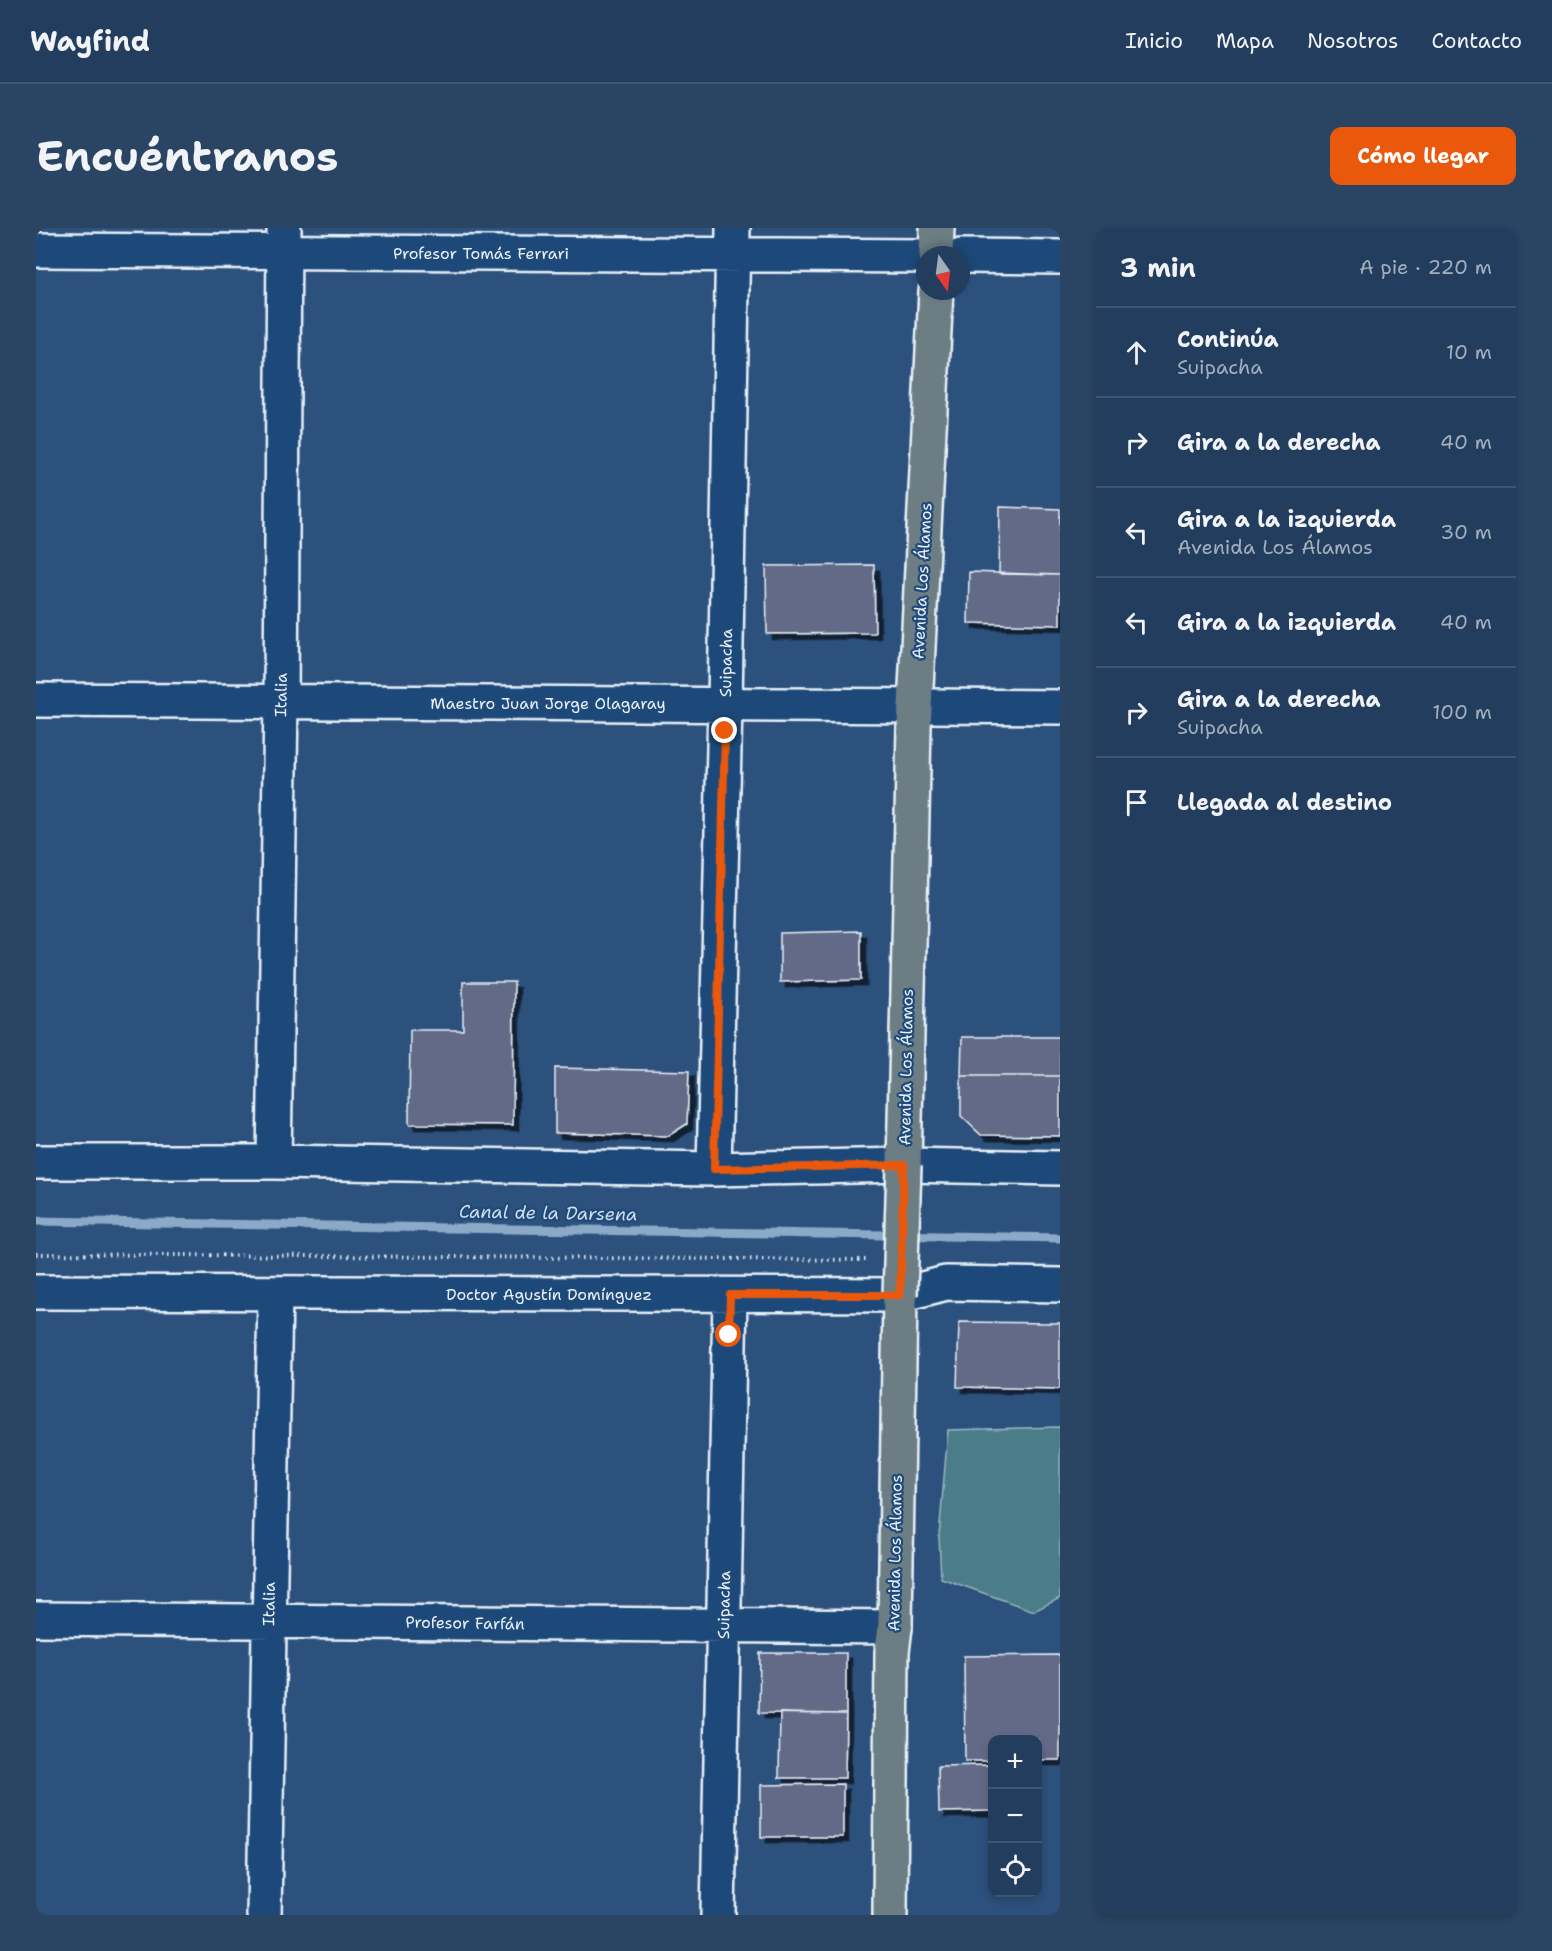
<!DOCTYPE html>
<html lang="es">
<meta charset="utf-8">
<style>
body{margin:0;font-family:"Shantell Sans",sans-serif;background:#2a4464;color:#f1f3f6}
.controls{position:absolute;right:18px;bottom:18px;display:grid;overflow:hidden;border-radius:12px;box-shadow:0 3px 9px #0003}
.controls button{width:54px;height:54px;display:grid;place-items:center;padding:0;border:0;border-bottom:2px solid #3f5673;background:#223d5e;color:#f1f3f6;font:30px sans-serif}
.compass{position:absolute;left:880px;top:18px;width:54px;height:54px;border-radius:50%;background:#223d5e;box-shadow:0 3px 9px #0003;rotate:166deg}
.stop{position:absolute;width:18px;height:18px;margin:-14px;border:4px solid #ea580c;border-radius:50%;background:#fff}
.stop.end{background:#ea580c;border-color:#fff;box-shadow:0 2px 6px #0008}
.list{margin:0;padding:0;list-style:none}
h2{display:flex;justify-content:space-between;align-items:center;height:78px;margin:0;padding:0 24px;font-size:26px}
h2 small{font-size:20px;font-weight:400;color:#a2aebc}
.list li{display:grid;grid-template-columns:39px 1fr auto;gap:18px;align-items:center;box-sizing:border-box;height:90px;padding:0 24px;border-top:2px solid #3f5673}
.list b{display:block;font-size:22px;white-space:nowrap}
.list p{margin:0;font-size:20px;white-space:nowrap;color:#a2aebc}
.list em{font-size:20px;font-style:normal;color:#a2aebc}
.icon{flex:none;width:33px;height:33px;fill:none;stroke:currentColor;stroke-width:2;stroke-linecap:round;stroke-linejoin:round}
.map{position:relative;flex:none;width:1024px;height:1687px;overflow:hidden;border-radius:12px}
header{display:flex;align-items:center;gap:36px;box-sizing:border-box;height:84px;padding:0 30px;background:#223d5e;border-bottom:2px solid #3f5673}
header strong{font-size:28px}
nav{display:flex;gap:33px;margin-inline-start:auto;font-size:21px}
.intro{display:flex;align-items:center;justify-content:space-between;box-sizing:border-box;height:144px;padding:0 36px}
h1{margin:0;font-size:42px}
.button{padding:15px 27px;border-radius:12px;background:#ea580c;color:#fff;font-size:21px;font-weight:700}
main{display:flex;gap:36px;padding:0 36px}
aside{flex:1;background:#223d5e;border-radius:12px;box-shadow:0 3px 9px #0003}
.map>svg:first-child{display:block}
.green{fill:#4c7d88;stroke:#9ab7c0;stroke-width:1.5}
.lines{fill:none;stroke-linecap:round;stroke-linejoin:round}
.stream{stroke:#8aaac8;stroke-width:9}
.building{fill:#646b88;stroke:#e8f1f8;stroke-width:1.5;filter:url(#shadow)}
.minor-casing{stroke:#e8f1f8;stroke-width:38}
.major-casing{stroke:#e8f1f8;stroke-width:38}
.path{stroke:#e8f1f8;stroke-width:4;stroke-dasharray:1.5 4.5;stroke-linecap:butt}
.minor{stroke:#1f4a7a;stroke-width:33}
.major{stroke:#6c7e84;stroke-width:33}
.major-bridge-casing{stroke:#e8f1f8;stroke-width:38;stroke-linecap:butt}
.major-bridge{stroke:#6c7e84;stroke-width:33}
.route{stroke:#ea580c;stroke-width:8}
.labels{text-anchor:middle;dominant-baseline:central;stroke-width:4.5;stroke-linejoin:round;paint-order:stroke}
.street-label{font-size:16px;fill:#e8f1f8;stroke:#1f4a7a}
.water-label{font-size:18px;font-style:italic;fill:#d0dfec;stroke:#1f4a7a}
</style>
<header>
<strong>Wayfind</strong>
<nav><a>Inicio</a><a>Mapa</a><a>Nosotros</a><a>Contacto</a></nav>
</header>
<div class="intro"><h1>Encuéntranos</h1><a class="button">Cómo llegar</a></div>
<main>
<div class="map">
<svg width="1024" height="1687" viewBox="0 0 1024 1687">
<defs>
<filter id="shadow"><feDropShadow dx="5.5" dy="5.5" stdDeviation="0" flood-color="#0009"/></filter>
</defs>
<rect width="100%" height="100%" fill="#2d517d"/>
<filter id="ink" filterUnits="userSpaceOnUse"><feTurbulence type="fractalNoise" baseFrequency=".0167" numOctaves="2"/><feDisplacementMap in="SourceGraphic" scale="12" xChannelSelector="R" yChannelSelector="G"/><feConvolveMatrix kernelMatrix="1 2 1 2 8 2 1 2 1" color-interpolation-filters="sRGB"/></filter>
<g filter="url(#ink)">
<!-- green -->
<path class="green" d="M 1024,1199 L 1024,1370 L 998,1383 L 905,1350 L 903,1309 L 912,1202 Z"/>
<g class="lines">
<!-- stream -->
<path class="stream" d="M 0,993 L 1024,1010"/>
</g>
<!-- building -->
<path class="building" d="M 964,279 L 1024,281 L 1024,347 L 963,346 Z
M 838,337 L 839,405 L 731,406 L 730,338 Z
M 933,344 L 1024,347 L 1024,397 L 932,395 Z
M 825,703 L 825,752 L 744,754 L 744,705 Z
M 427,754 L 478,754 L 477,897 L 373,896 L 374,802 L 427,802 Z
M 926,809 L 1024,809 L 1024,848 L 925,848 Z
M 519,840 L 653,843 L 651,896 L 632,908 L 519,905 Z
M 925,848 L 1024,848 L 1024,908 L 945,907 L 925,888 Z
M 923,1094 L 1024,1095 L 1024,1161 L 921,1159 Z
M 724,1425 L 810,1425 L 810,1486 L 723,1485 Z
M 1024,1427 L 1024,1532 L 1002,1532 L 1002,1512 L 957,1512 L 957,1533 L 929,1533 L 928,1428 Z
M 744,1485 L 810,1486 L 809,1550 L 743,1550 Z
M 955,1537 L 956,1583 L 903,1584 L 902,1538 Z
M 807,1556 L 807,1609 L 725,1609 L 725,1557 Z"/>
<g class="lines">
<defs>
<path id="minor" d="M 0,22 L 889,28
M 925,28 L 1024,29
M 0,472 L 1024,479
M 0,934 L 238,934 L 678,941 L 868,937 L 1024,940
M 238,934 L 245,473 L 248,0
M 678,941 L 689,477 L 697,0
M 0,1064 L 864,1067 L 910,1055 L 1024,1057
M 0,1391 L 859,1399
M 228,1687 L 239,1065
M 682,1687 L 694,1067"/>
<path id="major" d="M 900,27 L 901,0
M 868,937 L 878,499 L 900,63
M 854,1687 L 856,1424 L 859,1399 L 864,1067"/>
</defs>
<!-- minor casing -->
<use href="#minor" class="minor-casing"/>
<!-- major casing -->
<use href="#major" class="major-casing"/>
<!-- path -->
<path class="path" d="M 0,1026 L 833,1032"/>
<!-- minor -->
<use href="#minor" class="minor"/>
<!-- major -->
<use href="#major" class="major"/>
<defs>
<path id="major-bridge" d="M 864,1067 L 868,937"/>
</defs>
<!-- major-bridge casing -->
<use href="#major-bridge" class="major-bridge-casing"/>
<!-- major-bridge -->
<use href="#major-bridge" class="major-bridge"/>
</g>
</g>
<g class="lines" filter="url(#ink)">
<!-- route -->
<path class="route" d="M 689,503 L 678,941 L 868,937 L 864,1067 L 694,1067 L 693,1107"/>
</g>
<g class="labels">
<!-- street labels -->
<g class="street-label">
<text x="445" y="25">Profesor Tomás Ferrari</text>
<text transform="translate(886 353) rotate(-87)">Avenida Los Álamos</text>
<text transform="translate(690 435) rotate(-89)">Suipacha</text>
<text transform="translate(245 467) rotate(-89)">Italia</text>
<text x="512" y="475">Maestro Juan Jorge Olagaray</text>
<text transform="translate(870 839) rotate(-89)">Avenida Los Álamos</text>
<text x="513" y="1066">Doctor Agustín Domínguez</text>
<text transform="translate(859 1325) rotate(-89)">Avenida Los Álamos</text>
<text transform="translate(233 1376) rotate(-89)">Italia</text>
<text transform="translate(688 1377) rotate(-89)">Suipacha</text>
<text transform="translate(429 1395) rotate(1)">Profesor Farfán</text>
</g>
<!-- water labels -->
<g class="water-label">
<text transform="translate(512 985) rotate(1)">Canal de la Darsena</text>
</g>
</g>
</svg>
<div class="controls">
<button>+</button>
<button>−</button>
<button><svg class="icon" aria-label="locate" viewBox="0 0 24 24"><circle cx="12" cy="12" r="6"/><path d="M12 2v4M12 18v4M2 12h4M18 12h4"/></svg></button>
</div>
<svg class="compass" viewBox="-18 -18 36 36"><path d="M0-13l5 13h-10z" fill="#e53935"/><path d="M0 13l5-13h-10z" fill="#a2aebc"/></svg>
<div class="stop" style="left:693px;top:1107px"></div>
<div class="stop end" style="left:689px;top:503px"></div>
</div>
<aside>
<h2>3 min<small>A pie · 220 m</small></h2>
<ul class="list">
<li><svg class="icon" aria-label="ahead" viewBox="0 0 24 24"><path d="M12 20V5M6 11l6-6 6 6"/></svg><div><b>Continúa</b><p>Suipacha</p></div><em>10 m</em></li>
<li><svg class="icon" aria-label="right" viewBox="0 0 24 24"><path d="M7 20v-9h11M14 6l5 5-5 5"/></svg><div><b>Gira a la derecha</b></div><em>40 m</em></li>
<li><svg class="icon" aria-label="left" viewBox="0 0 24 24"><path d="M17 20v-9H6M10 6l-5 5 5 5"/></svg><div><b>Gira a la izquierda</b><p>Avenida Los Álamos</p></div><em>30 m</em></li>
<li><svg class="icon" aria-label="left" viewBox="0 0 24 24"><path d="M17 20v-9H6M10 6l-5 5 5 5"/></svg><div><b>Gira a la izquierda</b></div><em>40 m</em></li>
<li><svg class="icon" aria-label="right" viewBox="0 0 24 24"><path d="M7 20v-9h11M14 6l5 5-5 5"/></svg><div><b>Gira a la derecha</b><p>Suipacha</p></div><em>100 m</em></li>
<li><svg class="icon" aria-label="arrive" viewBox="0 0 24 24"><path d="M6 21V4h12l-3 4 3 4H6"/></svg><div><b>Llegada al destino</b></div></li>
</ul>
</aside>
</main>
